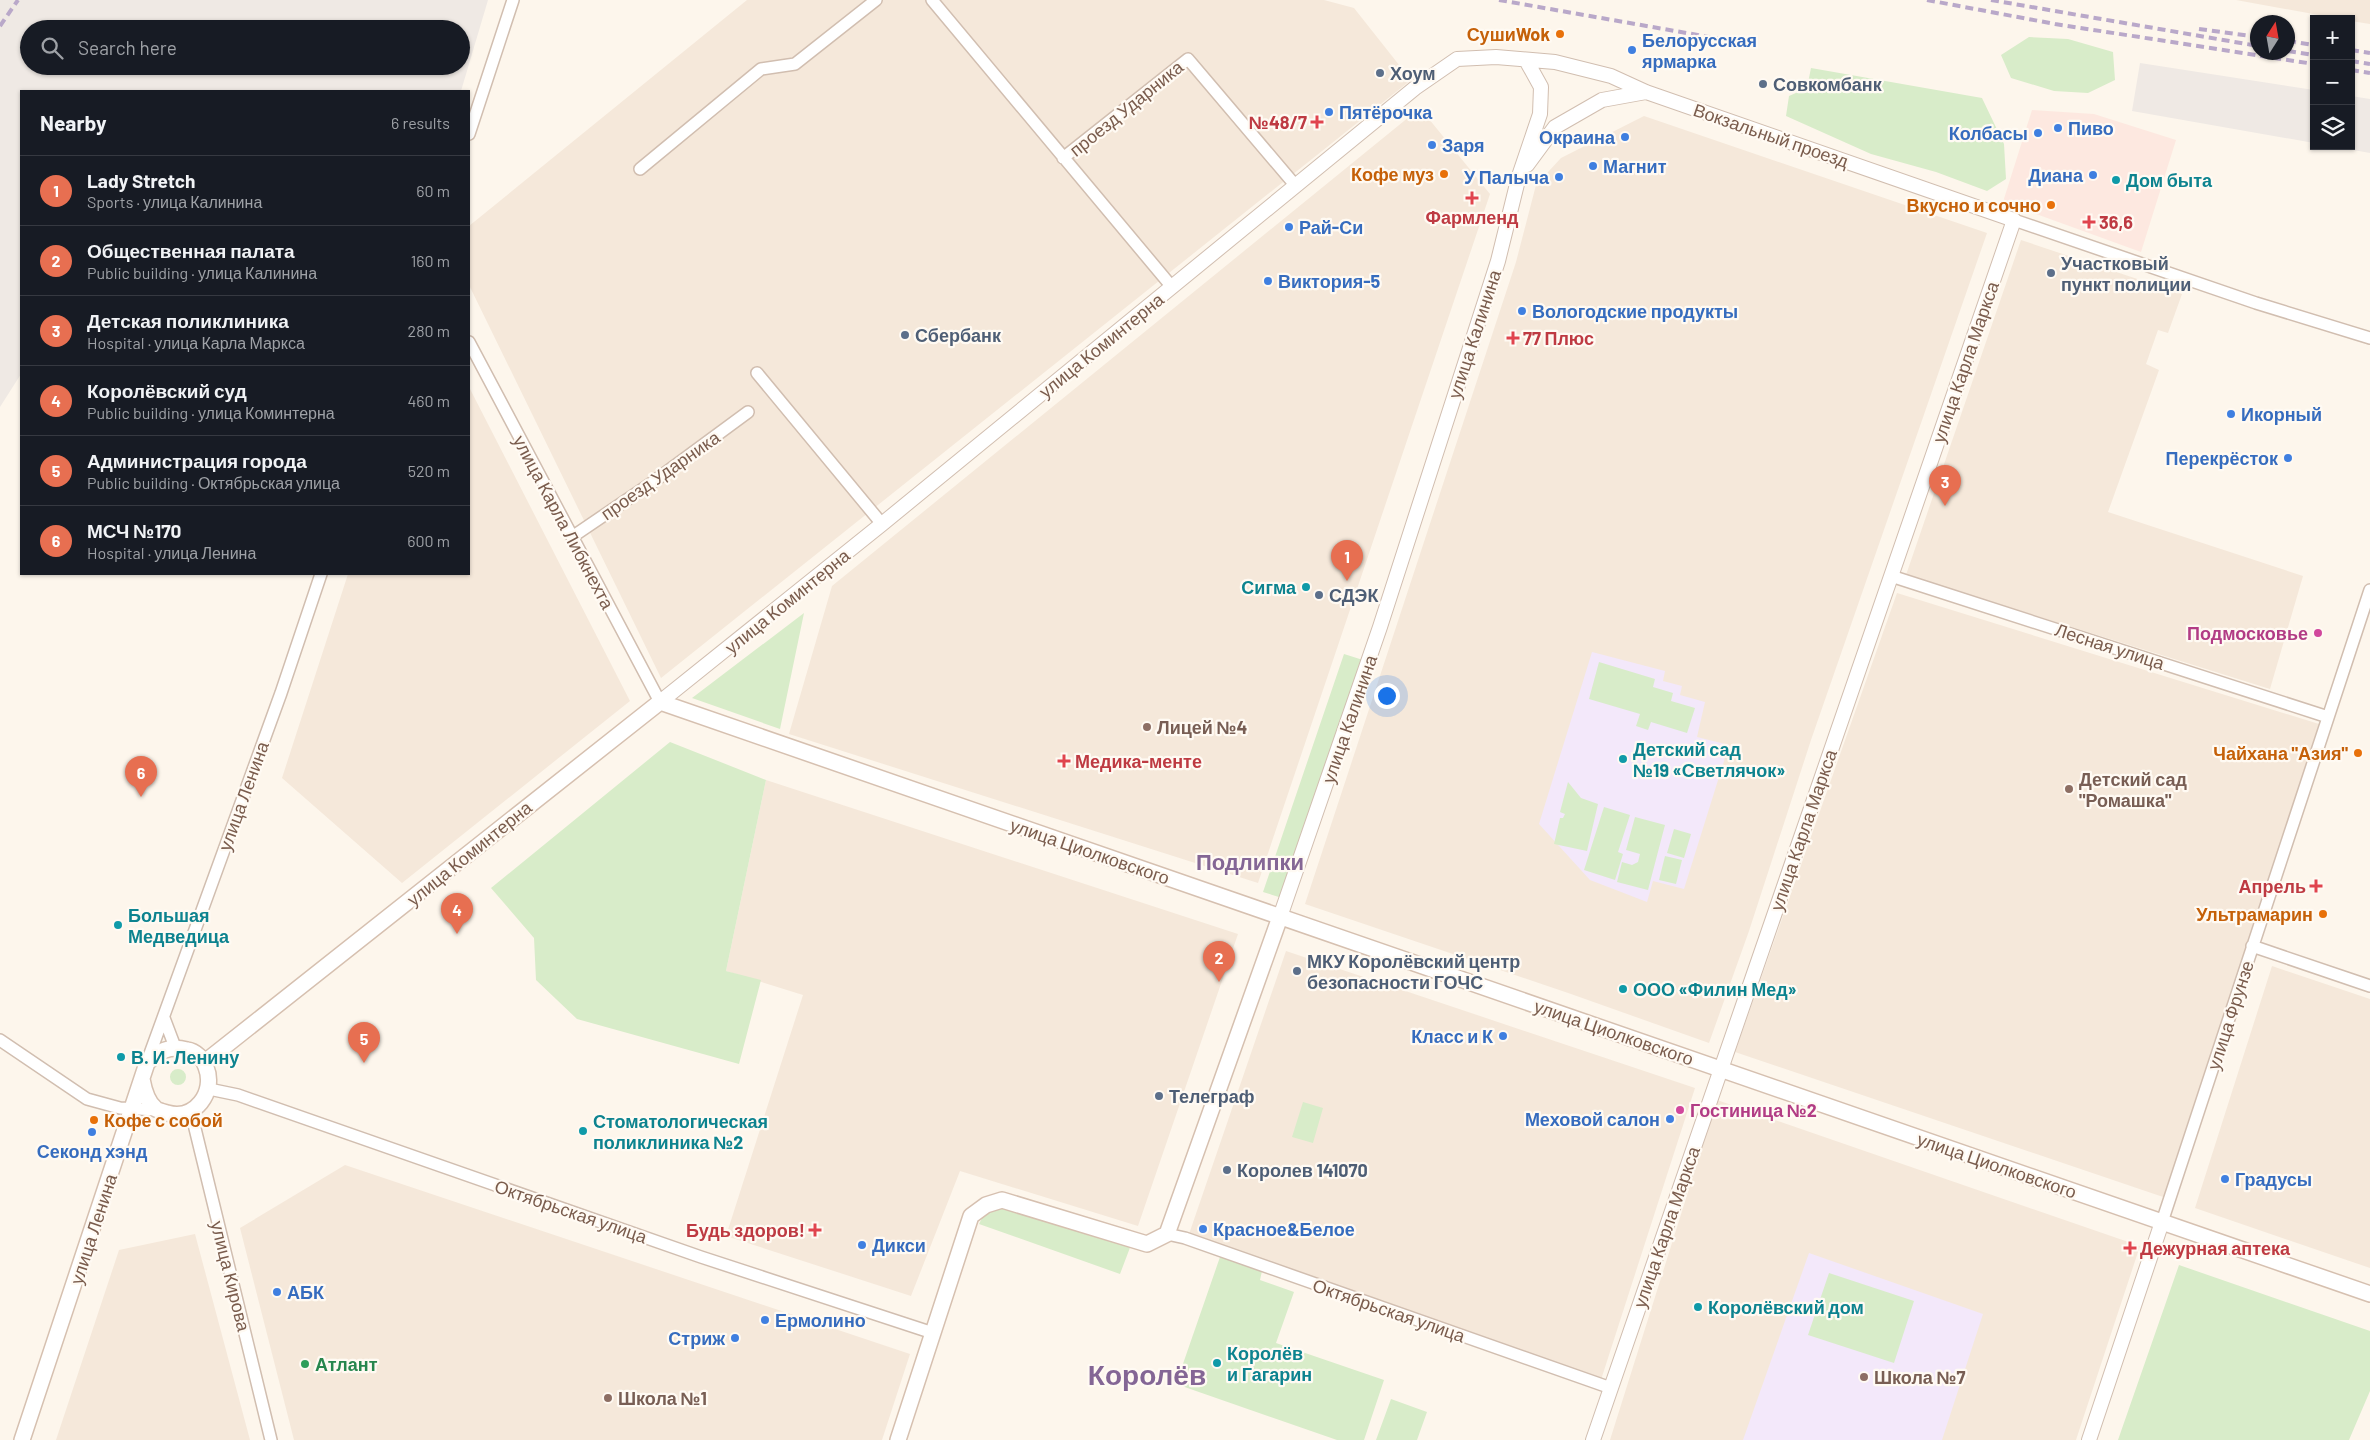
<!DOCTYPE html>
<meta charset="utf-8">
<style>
body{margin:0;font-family:Barlow,sans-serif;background:#242831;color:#f1f3f6}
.controls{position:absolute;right:15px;top:15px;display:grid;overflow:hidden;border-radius:0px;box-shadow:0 1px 4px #0004}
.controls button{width:45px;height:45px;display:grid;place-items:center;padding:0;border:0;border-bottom:1px solid #363941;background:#171b24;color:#f1f3f6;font:25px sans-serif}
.compass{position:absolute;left:2250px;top:15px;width:45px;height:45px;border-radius:50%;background:#171b24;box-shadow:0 1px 4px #0004;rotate:11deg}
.you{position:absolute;left:1386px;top:695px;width:18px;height:18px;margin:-12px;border:4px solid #fff;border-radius:50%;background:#1a73e8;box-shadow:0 0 0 8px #1a73e833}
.badge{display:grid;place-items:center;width:32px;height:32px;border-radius:50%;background:#e76f51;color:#fff;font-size:16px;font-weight:700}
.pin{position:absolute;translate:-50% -41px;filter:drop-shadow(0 1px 2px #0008)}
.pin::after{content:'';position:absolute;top:26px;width:18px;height:15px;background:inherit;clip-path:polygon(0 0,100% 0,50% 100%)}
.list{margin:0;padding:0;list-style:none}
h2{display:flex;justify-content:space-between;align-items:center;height:65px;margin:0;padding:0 20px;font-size:21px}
h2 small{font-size:16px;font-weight:400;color:#9ea1a6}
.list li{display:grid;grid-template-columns:32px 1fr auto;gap:15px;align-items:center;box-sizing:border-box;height:70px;padding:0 20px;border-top:1px solid #363941}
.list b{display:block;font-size:19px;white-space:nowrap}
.list p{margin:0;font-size:16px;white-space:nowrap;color:#9ea1a6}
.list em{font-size:16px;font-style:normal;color:#9ea1a6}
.icon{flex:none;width:28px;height:28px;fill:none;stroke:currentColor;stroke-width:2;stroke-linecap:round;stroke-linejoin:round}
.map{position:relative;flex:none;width:2370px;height:1440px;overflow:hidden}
.search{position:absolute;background:#171b24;box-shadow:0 1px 4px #0004;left:20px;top:20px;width:450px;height:55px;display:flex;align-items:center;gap:12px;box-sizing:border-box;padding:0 18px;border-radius:28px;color:#9ea1a6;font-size:19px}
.panel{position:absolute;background:#171b24;box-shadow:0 1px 4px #0004;left:20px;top:90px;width:450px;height:485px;border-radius:0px}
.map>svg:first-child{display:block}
.residential{fill:#f5e8da}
.commercial{fill:#fde8e0}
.industrial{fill:#efe9e4;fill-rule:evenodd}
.education{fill:#f3e8fa}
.green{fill:#d8ecc9}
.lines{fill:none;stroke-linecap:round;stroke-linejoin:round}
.minor-casing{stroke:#d1beb0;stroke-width:14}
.tertiary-casing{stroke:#d1beb0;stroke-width:16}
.secondary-casing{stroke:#d6c0b0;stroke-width:18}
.minor{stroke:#fff;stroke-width:11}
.tertiary{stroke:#fff;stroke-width:14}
.secondary{stroke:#fff;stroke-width:15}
.rail{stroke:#b9a8c9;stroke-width:4;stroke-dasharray:8 5;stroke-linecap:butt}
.food-dot{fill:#e8710a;stroke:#fffaf3;stroke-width:2}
.shop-dot{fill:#3f7fe0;stroke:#fffaf3;stroke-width:2}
.service-dot{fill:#5c6f8a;stroke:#fffaf3;stroke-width:2}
.health-dot{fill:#e0444e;stroke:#fffaf3;stroke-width:2}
.culture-dot{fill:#0f9aa8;stroke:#fffaf3;stroke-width:2}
.hotel-dot{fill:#d1479c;stroke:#fffaf3;stroke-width:2}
.education-dot{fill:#8d6e63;stroke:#fffaf3;stroke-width:2}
.leisure-dot{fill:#2e9e5b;stroke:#fffaf3;stroke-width:2}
.labels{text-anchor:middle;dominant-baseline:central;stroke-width:4.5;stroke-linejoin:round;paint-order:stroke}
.food-label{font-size:18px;font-weight:bold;fill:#c56008;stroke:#fffaf3;text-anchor:end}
.shop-label{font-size:18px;font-weight:bold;fill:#366cbe;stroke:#fffaf3;text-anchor:start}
.service-label{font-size:18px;font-weight:bold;fill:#4e5e75;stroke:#fffaf3;text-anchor:start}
.street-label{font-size:18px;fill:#7a5c4d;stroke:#fffaf3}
.health-label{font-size:18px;font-weight:bold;fill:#be3a42;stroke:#fffaf3;text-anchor:start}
.culture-label{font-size:18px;font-weight:bold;fill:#0d838f;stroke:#fffaf3;text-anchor:start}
.hotel-label{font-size:18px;font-weight:bold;fill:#b23c85;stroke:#fffaf3;text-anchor:end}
.education-label{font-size:18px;font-weight:bold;fill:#785e54;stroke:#fffaf3;text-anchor:start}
.leisure-label{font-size:18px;font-weight:bold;fill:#27864d;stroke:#fffaf3;text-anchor:start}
.district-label{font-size:22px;font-weight:bold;fill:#846695;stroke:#fffaf3}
.town-label{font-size:28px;font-weight:bold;fill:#846695;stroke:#fffaf3}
</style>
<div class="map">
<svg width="2370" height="1440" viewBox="0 0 2370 1440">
<rect width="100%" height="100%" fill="#fdf6ec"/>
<!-- residential -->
<path class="residential" d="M 747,0 L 1324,0 L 1354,8 L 1411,80 L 661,678 L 469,285 L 469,226 Z
M 2236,0 L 2370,0 L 2370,24 L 2351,21 L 2351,19 L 2341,19 Z
M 1420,108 L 1490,194 L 1258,883 L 789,734 L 832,586 Z
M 1644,116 L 1987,233 L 1811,740 L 1749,931 L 1709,1043 L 1571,994 L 1305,904 L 1516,262 L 1536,185 L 1561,158 Z
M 2021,240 L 2182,294 L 2168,333 L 2158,330 L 2146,364 L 2159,370 L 2108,512 L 2303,576 L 2270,689 L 1906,575 Z
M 469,387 L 630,701 L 402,883 L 282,778 L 348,574 L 469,574 Z
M 1897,593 L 2319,724 L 2169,1199 L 1735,1052 Z
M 766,780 L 1238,934 L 1138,1226 L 960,1171 L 911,1296 L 726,1236 L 803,995 L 726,971 Z
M 1286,951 L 1695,1088 L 1599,1386 L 1187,1240 Z
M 2272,966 L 2370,999 L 2370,1268 L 2195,1208 Z
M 1717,1100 L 2140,1246 L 2076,1440 L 1610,1440 Z
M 345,1165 L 910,1354 L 882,1440 L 294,1440 L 240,1228 Z
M 195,1234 L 250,1440 L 56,1440 L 119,1250 Z"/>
<!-- commercial -->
<path class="commercial" d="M 2032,110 L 2094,114 L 2176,140 L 2141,252 L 2003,202 Z"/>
<!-- industrial -->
<path class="industrial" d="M 0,0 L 488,0 L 461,91 L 21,91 L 21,374 L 0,407 ZM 29,29 L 461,29 L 461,66 L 29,66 Z
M 2140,63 L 2314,90 L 2314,143 L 2132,111 Z
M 2351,96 L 2370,99 L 2370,153 L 2330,146 L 2351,146 Z"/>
<!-- education -->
<path class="education" d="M 1592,652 L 1665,671 L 1663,681 L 1682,686 L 1680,695 L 1705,702 L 1697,737 L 1729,745 L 1684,889 L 1653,881 L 1647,902 L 1590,880 L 1539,824 Z
M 1809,1253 L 1983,1314 L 1942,1440 L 1743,1440 Z"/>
<!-- green -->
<path class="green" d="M 2029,37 L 2068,39 L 2113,52 L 2115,80 L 2088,93 L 2054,91 L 2011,78 L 2001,55 Z
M 1811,68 L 1982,98 L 2004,144 L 2006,179 L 1987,191 L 1936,172 L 1871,154 L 1786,116 L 1789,96 L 1807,88 Z
M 804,613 L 780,729 L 692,698 Z
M 1344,654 L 1363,660 L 1282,898 L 1263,892 Z
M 1599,662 L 1655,679 L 1653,687 L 1673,693 L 1671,701 L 1695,708 L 1687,733 L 1651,722 L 1648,730 L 1636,726 L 1640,714 L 1589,699 Z
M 670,742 L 766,780 L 726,971 L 761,980 L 739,1064 L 577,1019 L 536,980 L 534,938 L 491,888 Z
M 1568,782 L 1581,798 L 1598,804 L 1587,851 L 1554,844 L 1560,818 L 1563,818 L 1565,814 L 1560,812 Z
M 1604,807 L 1630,815 L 1618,852 L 1623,854 L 1615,880 L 1584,870 Z
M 1635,817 L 1665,825 L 1648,890 L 1617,882 L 1622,862 L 1632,865 L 1638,862 L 1640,854 L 1626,850 Z
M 1674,829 L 1691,834 L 1684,858 L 1667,853 Z
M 1665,856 L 1682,860 L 1676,884 L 1659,880 Z
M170 1077a8 8 0 1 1 16 0a8 8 0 1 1-16 0Z
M 1303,1102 L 1323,1108 L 1313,1143 L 1292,1137 Z
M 1002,1206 L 1131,1245 L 1120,1274 L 979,1224 L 984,1214 Z
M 1220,1257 L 1262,1271 L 1260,1280 L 1294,1292 L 1276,1343 L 1384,1380 L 1364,1440 L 1337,1440 L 1176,1384 Z
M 2179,1265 L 2370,1331 L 2370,1391 L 2349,1440 L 2118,1440 Z
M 1829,1273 L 1914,1301 L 1894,1363 L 1808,1335 Z
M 1391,1399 L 1427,1412 L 1417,1440 L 1376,1440 Z"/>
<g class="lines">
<defs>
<path id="minor" d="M 932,0 L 1172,287
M 469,134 L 513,0
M 1063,158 L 1188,59 L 1295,185
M 640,169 L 761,69 L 795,64 L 876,0
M 2014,220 L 2256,303 L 2370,338
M 469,342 L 660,702
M 757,373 L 882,524
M 572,537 L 653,482 L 748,412
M 1891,576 L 2328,717
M 2252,946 L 2370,986
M 164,1018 L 175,1047
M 0,1040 L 87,1099 L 120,1108 L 157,1110
M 147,1062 L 281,693 L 321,574
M 209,1089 L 238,1095 L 701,1257 L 933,1333
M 191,1112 L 271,1440
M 2162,1222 L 2370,590
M 1167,1234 L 1185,1238 L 1611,1388"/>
<path id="tertiary" d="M 1527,165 L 1555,127 L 1602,100 L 1646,92
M 660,702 L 882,524 L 1415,88 L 1457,59 L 1496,57 L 1555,62 L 1611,76 L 1646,92 L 2014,220 L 1593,1440
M 1280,917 L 1380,627 L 1498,261 L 1519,176 L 1540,114 L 1541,87 L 1526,60
M 2089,1440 L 2162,1222"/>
<path id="secondary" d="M 205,1062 L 660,702 L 2370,1294
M 22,1440 L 147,1063 C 159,1051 169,1045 187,1050 C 195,1051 204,1059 206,1067 C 216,1092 195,1121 167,1113 C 164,1112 159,1111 156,1109 C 147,1102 144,1090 142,1079
M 898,1440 L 971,1216 L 986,1205 L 1002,1200 L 1147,1244 L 1167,1234 L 1280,917"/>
</defs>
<!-- minor casing -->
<use href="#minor" class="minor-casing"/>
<!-- tertiary casing -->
<use href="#tertiary" class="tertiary-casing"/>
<!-- secondary casing -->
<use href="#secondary" class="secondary-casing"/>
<!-- minor -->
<use href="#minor" class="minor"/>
<!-- tertiary -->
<use href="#tertiary" class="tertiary"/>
<!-- secondary -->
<use href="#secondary" class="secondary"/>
<!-- rail -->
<path class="rail" d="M 1499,0 L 1743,43
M 1927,0 L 2055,24 L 2314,64
M 1991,0 L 2258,46
M 0,26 L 18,0
M 2199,29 L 2258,37
M 2288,41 L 2314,45
M 2351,50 L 2370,53
M 2288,51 L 2314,55
M 2351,61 L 2370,64
M 2351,70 L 2370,73"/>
</g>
<!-- markers -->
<g class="food-dot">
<circle cx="1560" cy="34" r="5"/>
<circle cx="1444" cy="174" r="5"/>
<circle cx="2051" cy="205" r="5"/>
<circle cx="2358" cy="753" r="5"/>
<circle cx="2323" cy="914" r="5"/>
<circle cx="94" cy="1120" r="5"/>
</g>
<g class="shop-dot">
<circle cx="1632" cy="50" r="5"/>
<circle cx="1329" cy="112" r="5"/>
<circle cx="2058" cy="128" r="5"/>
<circle cx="2038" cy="133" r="5"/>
<circle cx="1625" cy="137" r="5"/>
<circle cx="1432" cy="145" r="5"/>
<circle cx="1593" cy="166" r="5"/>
<circle cx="2093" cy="175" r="5"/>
<circle cx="1559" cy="177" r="5"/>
<circle cx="1289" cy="227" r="5"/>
<circle cx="1268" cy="281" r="5"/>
<circle cx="1522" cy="311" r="5"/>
<circle cx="2231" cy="414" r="5"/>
<circle cx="2288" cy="458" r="5"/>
<circle cx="1503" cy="1036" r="5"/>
<circle cx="1670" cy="1119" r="5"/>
<circle cx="92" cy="1132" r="5"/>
<circle cx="2225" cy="1179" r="5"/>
<circle cx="1203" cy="1229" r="5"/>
<circle cx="862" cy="1245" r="5"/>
<circle cx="277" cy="1292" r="5"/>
<circle cx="765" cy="1320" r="5"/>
<circle cx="735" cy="1338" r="5"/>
</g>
<g class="service-dot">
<circle cx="1380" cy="73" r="5"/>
<circle cx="1763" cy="84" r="5"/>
<circle cx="2051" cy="273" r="5"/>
<circle cx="905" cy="335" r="5"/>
<circle cx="1319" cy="595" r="5"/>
<circle cx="1297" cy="971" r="5"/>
<circle cx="1159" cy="1096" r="5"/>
<circle cx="1227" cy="1170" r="5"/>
</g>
<g class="health-dot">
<path d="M1314.5 114.5h5v5h5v5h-5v5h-5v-5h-5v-5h5z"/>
<path d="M1469.5 190.5h5v5h5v5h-5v5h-5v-5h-5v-5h5z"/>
<path d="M2086.5 214.5h5v5h5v5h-5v5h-5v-5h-5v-5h5z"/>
<path d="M1510.5 330.5h5v5h5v5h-5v5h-5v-5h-5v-5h5z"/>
<path d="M1061.5 753.5h5v5h5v5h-5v5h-5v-5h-5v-5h5z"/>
<path d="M2313.5 878.5h5v5h5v5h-5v5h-5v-5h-5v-5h5z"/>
<path d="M812.5 1222.5h5v5h5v5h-5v5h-5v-5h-5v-5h5z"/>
<path d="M2127.5 1240.5h5v5h5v5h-5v5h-5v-5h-5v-5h5z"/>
</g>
<g class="culture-dot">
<circle cx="2116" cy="180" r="5"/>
<circle cx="1306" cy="587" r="5"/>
<circle cx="1623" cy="759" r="5"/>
<circle cx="118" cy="925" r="5"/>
<circle cx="1623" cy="989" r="5"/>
<circle cx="121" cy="1057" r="5"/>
<circle cx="583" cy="1131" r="5"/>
<circle cx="1698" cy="1307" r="5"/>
<circle cx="1217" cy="1363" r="5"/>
</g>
<g class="hotel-dot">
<circle cx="2318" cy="633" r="5"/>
<circle cx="1680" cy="1110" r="5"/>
</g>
<g class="education-dot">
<circle cx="1147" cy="727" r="5"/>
<circle cx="2069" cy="789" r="5"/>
<circle cx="1864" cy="1377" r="5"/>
<circle cx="608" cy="1398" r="5"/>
</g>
<circle class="leisure-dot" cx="305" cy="1364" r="5"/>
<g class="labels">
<!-- food labels -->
<g class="food-label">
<text x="1550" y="34">СушиWok</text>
<text x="1434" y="174">Кофе муз</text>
<text x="2041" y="205">Вкусно и сочно</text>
<text x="2348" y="753">Чайхана "Азия"</text>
<text x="2313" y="914">Ультрамарин</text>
<text x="104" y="1120" text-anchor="start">Кофе с собой</text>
</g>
<!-- shop labels -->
<g class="shop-label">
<text x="1642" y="40">Белорусская<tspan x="1642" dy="21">ярмарка</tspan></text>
<text x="1339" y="112">Пятёрочка</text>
<text x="2068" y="128">Пиво</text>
<text x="2028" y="133" text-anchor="end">Колбасы</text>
<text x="1615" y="137" text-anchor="end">Окраина</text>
<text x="1442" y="145">Заря</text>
<text x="1603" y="166">Магнит</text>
<text x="2083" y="175" text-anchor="end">Диана</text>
<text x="1549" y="177" text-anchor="end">У Палыча</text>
<text x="1299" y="227">Рай-Си</text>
<text x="1278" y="281">Виктория-5</text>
<text x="1532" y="311">Вологодские продукты</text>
<text x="2241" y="414">Икорный</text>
<text x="2278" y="458" text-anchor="end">Перекрёсток</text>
<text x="1493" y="1036" text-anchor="end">Класс и К</text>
<text x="1660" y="1119" text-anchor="end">Меховой салон</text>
<text x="92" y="1151" text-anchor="middle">Секонд хэнд</text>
<text x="2235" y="1179">Градусы</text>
<text x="1213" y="1229">Красное&amp;Белое</text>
<text x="872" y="1245">Дикси</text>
<text x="287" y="1292">АБК</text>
<text x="775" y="1320">Ермолино</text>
<text x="725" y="1338" text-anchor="end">Стриж</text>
</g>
<!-- service labels -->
<g class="service-label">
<text x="1390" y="73">Хоум</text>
<text x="1773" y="84">Совкомбанк</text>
<text x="2061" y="263">Участковый<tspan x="2061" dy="21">пункт полиции</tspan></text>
<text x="915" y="335">Сбербанк</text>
<text x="1329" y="595">СДЭК</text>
<text x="1307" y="961">МКУ Королёвский центр<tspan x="1307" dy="21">безопасности ГОЧС</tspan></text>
<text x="1169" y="1096">Телеграф</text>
<text x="1237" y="1170">Королев 141070</text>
</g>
<!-- street labels -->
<g class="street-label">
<text transform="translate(1126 108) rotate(-39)">проезд Ударника</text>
<text transform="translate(1771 135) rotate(19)">Вокзальный проезд</text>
<text transform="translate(1474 334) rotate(-72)">улица Калинина</text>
<text transform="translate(1101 345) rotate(-39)">улица Коминтерна</text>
<text transform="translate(1965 362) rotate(-71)">улица Карла Маркса</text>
<text transform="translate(660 475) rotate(-35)">проезд Ударника</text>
<text transform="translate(564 522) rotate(62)">улица Карла Либкнехта</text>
<text transform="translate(787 601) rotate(-39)">улица Коминтерна</text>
<text transform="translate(2110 646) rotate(18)">Лесная улица</text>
<text transform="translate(1349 719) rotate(-71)">улица Калинина</text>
<text transform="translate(243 796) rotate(-70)">улица Ленина</text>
<text transform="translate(1803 830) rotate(-71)">улица Карла Маркса</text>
<text transform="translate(1090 851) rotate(19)">улица Циолковского</text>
<text transform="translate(469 853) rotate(-39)">улица Коминтерна</text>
<text transform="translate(2230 1015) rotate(-72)">улица Фрунзе</text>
<text transform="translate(1614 1032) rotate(19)">улица Циолковского</text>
<text transform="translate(1997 1165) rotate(19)">улица Циолковского</text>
<text transform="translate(571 1211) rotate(19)">Октябрьская улица</text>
<text transform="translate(1666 1227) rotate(-71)">улица Карла Маркса</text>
<text transform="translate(93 1229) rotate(-72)">улица Ленина</text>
<text transform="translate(231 1276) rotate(76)">улица Кирова</text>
<text transform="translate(1389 1310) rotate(19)">Октябрьская улица</text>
</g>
<!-- health labels -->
<g class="health-label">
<text x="1307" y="122" text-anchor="end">№48/7</text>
<text x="1472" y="217" text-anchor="middle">Фармленд</text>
<text x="2099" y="222">36,6</text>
<text x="1523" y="338">77 Плюс</text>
<text x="1075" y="761">Медика-менте</text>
<text x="2306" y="886" text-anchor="end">Апрель</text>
<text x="805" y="1230" text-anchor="end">Будь здоров!</text>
<text x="2140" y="1248">Дежурная аптека</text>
</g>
<!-- culture labels -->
<g class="culture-label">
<text x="2126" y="180">Дом быта</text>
<text x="1296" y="587" text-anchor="end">Сигма</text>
<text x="1633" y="749">Детский сад<tspan x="1633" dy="21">№19 «Светлячок»</tspan></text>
<text x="128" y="915">Большая<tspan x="128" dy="21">Медведица</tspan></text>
<text x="1633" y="989">ООО «Филин Мед»</text>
<text x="131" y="1057">В. И. Ленину</text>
<text x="593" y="1121">Стоматологическая<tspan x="593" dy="21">поликлиника №2</tspan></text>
<text x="1708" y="1307">Королёвский дом</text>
<text x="1227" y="1353">Королёв<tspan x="1227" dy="21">и Гагарин</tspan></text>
</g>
<!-- hotel labels -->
<g class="hotel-label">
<text x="2308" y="633">Подмосковье</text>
<text x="1690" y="1110" text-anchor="start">Гостиница №2</text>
</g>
<!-- education labels -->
<g class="education-label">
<text x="1157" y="727">Лицей №4</text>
<text x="2079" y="779">Детский сад<tspan x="2079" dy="21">"Ромашка"</tspan></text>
<text x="1874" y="1377">Школа №7</text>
<text x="618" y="1398">Школа №1</text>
</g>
<!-- leisure labels -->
<g class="leisure-label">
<text x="315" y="1364">Атлант</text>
</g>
<!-- district labels -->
<g class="district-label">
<text x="1250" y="861">Подлипки</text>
</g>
<!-- town labels -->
<g class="town-label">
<text x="1147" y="1374">Королёв</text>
</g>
</g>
</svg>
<div class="controls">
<button>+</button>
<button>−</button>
<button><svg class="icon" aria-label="layers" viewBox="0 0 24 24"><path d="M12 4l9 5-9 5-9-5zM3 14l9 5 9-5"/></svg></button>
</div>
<svg class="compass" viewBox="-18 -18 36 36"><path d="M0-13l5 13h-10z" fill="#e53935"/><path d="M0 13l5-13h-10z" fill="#9ea1a6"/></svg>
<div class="you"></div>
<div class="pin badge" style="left:1347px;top:581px">1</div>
<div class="pin badge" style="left:1219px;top:982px">2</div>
<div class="pin badge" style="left:1945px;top:506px">3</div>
<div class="pin badge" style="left:457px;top:934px">4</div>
<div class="pin badge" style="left:364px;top:1063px">5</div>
<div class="pin badge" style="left:141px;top:797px">6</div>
<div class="search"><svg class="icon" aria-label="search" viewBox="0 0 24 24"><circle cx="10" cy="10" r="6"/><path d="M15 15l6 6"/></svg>Search here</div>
<section class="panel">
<h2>Nearby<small>6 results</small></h2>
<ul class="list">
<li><span class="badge">1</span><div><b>Lady Stretch</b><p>Sports · улица Калинина</p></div><em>60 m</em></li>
<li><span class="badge">2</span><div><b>Общественная палата</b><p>Public building · улица Калинина</p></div><em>160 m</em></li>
<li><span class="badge">3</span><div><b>Детская поликлиника</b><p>Hospital · улица Карла Маркса</p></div><em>280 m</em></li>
<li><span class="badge">4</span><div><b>Королёвский суд</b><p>Public building · улица Коминтерна</p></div><em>460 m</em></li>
<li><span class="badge">5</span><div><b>Администрация города</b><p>Public building · Октябрьская улица</p></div><em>520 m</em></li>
<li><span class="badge">6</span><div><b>МСЧ №170</b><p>Hospital · улица Ленина</p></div><em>600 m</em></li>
</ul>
</section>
</div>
